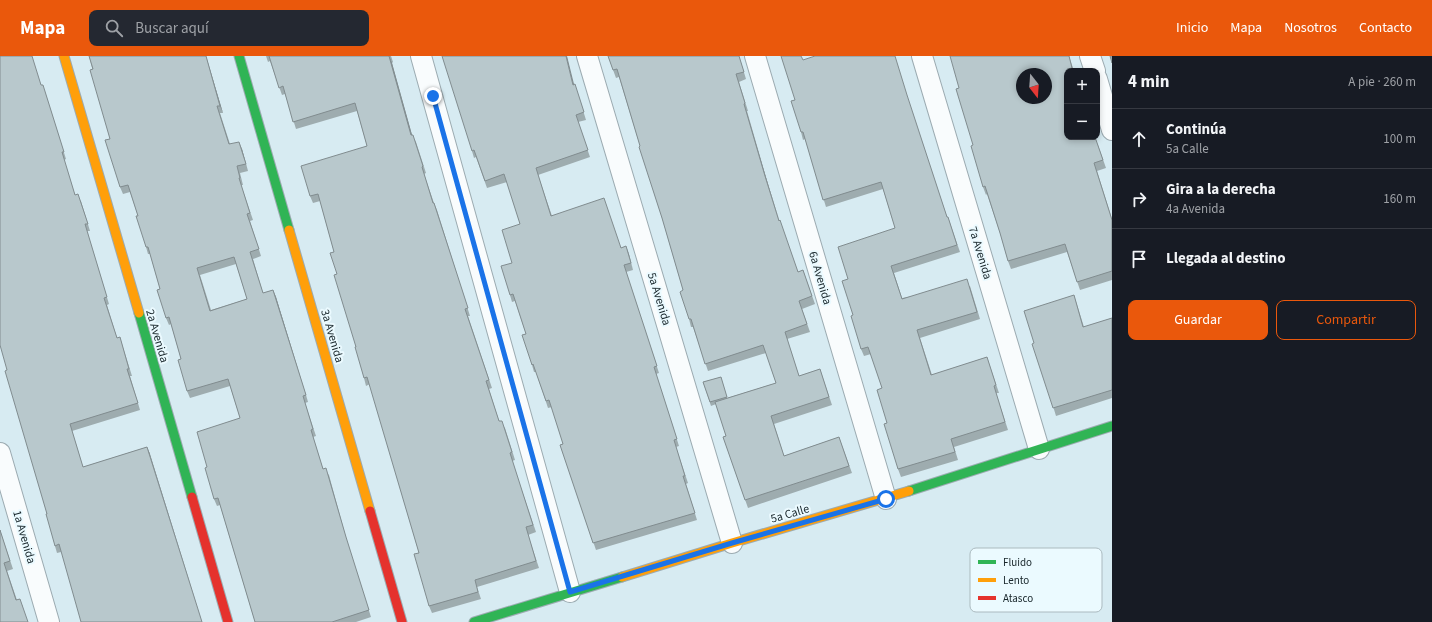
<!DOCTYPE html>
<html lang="es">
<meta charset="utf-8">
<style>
body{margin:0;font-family:"Source Sans 3",sans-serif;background:#242831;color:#f1f3f6}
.controls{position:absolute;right:12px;top:12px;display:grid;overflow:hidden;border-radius:8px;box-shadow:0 2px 6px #0003}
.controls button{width:36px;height:36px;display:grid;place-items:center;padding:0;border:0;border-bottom:1px solid #363941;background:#171b24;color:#f1f3f6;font:20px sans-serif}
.compass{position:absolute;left:1016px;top:12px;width:36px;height:36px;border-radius:50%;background:#171b24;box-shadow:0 2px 6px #0003;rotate:163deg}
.stop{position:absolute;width:12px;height:12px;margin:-9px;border:3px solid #1a73e8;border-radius:50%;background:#fff}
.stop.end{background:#1a73e8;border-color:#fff;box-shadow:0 1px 4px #0008}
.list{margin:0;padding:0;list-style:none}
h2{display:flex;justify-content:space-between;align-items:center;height:52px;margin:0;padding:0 16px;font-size:17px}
h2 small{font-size:13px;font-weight:400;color:#9ea1a6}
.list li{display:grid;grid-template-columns:26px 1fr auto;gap:12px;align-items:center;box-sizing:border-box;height:60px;padding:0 16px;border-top:1px solid #363941}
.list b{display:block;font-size:15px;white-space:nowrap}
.list p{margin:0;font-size:13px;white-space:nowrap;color:#9ea1a6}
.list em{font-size:13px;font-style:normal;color:#9ea1a6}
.actions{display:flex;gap:8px;padding:12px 16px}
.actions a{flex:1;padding:9px 0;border:1px solid #ea580c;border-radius:8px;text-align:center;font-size:14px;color:#ea580c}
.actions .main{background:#ea580c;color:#fff}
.icon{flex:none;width:22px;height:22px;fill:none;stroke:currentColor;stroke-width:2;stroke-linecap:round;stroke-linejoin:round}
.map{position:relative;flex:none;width:1112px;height:566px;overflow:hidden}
header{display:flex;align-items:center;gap:24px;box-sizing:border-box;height:56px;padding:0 20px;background:#ea580c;color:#fff}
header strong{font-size:19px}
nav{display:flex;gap:22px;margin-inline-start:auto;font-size:14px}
.search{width:280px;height:36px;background:#242831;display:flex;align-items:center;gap:10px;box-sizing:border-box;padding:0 14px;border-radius:8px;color:#9ea1a6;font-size:15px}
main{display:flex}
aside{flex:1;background:#171b24}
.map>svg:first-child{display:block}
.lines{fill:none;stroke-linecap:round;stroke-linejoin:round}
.street-casing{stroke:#9cabb1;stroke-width:22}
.fast-casing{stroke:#9cabb1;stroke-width:11}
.slow-casing{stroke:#9cabb1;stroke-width:11}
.jam-casing{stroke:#9cabb1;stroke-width:11}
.street{stroke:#f9fcfd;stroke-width:20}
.fast{stroke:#30b455;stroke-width:9}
.slow{stroke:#ff9f0a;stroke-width:9}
.jam{stroke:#e5322d;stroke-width:9}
.wall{fill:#9eacaf;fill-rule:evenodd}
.shaded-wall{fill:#818c8f}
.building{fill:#b8c8cc;stroke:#818c8f;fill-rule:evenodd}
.route{stroke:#1a73e8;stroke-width:5}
.labels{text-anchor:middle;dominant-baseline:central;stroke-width:4;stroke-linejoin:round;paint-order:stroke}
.street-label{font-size:12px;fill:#17252a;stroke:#ebfaff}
.key{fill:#ebfaff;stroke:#abbabf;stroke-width:1}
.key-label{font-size:11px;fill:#17252a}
</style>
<header>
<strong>Mapa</strong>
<div class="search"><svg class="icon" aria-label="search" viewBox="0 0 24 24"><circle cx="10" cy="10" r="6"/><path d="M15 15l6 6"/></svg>Buscar aquí</div>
<nav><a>Inicio</a><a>Mapa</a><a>Nosotros</a><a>Contacto</a></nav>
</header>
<main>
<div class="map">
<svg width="1112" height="566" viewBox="0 0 1112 566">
<rect width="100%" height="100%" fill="#d7ebf2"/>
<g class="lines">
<defs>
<path id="street" d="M 421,0 L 570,536
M 587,0 L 732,487
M 755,0 L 886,443
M 922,0 L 1039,393
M 1090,0 L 1095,15
M 1097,23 L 1112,74
M 0,397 L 49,566"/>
<path id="fast" d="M 239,0 L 289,174
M 139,257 L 192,441
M 909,435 L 1112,370
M 474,566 L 622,521"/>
<path id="slow" d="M 64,0 L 139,257
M 289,174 L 370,455
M 622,521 L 732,487 L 909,435"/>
<path id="jam" d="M 192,441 L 228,566
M 370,455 L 402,566"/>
</defs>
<!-- street casing -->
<use href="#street" class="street-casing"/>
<!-- fast casing -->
<use href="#fast" class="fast-casing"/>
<!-- slow casing -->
<use href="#slow" class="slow-casing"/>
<!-- jam casing -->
<use href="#jam" class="jam-casing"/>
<!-- street -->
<use href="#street" class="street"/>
<!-- fast -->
<use href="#fast" class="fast"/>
<!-- slow -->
<use href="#slow" class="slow"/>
<!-- jam -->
<use href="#jam" class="jam"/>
</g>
<!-- wall -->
<path class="wall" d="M 89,0 L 206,0 L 223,57 L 220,57 L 230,88 L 242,93 L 248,115 L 240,117 L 243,129 L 241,129 L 253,164 L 250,165 L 261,200 L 253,203 L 263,237 L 273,234 L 276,241 L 308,346 L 305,347 L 316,380 L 313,381 L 323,413 L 329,419 L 348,489 L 371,561 L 356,566 L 255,566 L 220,449 L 217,450 L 214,443 L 207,411 L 240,362 L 230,330 L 190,342 L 187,335 L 181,303 L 171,268 L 169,269 L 166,262 L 160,233 L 150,198 L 148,198 L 146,191 L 138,160 L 130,136 L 123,138 L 120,131 L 110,83 ZM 236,208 L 247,243 L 211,254 L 200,219 Z
M 266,0 L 391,0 L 393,6 L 392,7 L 412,79 L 416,86 L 426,117 L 424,118 L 434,147 L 437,154 L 470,260 L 468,260 L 492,332 L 489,333 L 499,365 L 505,372 L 515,404 L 512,405 L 536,476 L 528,479 L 539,512 L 477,531 L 481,543 L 432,557 L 429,550 L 419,497 L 370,328 L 366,330 L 364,322 L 356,291 L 337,218 L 334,196 L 320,145 L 313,147 L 310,140 L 367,90 L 357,55 L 296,73 L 285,38 L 282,39 L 270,5 L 268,6 Z
M 608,0 L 739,0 L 746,23 L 739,26 L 748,55 L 747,55 L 768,128 L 779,165 L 798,216 L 803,214 L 815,248 L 802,253 L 810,276 L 787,283 L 799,320 L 820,313 L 832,349 L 774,368 L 784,400 L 839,381 L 852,417 L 748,452 L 723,381 L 726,380 L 716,348 L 711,350 L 703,326 L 721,321 L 727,342 L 776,327 L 766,297 L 708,315 L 693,271 L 691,271 L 689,263 L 683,234 L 662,162 L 619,21 L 616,22 Z
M 1069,0 L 1074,15 L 1067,15 L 1067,81 L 1089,81 L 1089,83 L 1098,89 L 1106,112 L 1097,115 L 1112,163 L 1112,224 L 1080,234 L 1067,196 L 1011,213 L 1008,205 L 1000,177 L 987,138 L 986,139 L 983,131 L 973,89 Z
M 803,4 L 909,47 L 947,161 L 948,161 L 960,196 L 894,217 L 902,242 L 970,230 L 980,263 L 920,282 L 932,319 L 987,301 L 999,337 L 996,337 L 1008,374 L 954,391 L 958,404 L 901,421 L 898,413 L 887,367 L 882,332 L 871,298 L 864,300 L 861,293 L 853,259 L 848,223 L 895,172 L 883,133 L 826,151 L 805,83 L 803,84 L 801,76 L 795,44 Z
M 574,28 L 577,35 L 586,64 L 578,66 L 590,101 L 538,119 L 552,160 L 622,192 L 626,190 L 633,214 L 626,216 L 659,317 L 656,318 L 679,390 L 676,391 L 688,427 L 686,428 L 697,464 L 596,494 L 560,389 L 563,388 L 552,351 L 548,352 L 536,316 L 534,316 L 532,309 L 526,278 L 515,245 L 512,246 L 510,239 L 512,207 L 520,168 L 507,126 L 487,132 L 476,101 L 474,102 L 472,95 Z
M 41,29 L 45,36 L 66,103 L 64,104 L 75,139 L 81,145 L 90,175 L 87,175 L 109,248 L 107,249 L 117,282 L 120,281 L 122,288 L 132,320 L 130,320 L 140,354 L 72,375 L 83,411 L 147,391 L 150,398 L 61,496 L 57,497 L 55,490 L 47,458 L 7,314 Z
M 1074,239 L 1084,271 L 1112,262 L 1112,342 L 1056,360 L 1034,287 Z
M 0,474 L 13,513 L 7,515 L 17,544 L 23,550 L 0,566 Z"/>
<!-- shaded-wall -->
<path class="shaded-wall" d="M 206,0 L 223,57 L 220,50 Z
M 389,0 L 392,7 L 414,86 L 411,79 Z
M 566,0 L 567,0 L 576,36 L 573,29 Z
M 744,48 L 768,128 L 782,173 L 765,120 Z
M 239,86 L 242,93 L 248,115 L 246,108 Z
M 626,190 L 629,198 L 633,214 L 631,207 Z
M 273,234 L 276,241 L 308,346 L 306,339 Z
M 147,391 L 150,398 L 202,566 Z"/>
<!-- building -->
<path class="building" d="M 0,0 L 32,0 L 41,29 L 43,29 L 64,96 L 62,96 L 75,139 L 78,138 L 88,168 L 85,168 L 107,241 L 104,242 L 117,282 L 120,281 L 129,313 L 127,313 L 138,347 L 70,368 L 83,411 L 147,391 L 202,566 L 81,566 L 59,488 L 55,490 L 46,458 L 47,458 L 5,315 L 7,314 L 0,289 Z
M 89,0 L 206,0 L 220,50 L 217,50 L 229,88 L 239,86 L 246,108 L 237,110 L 240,122 L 239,122 L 250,157 L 247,158 L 259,193 L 250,196 L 263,237 L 273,234 L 306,339 L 303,340 L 313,373 L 311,374 L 323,413 L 326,412 L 346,481 L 369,554 L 332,566 L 255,566 L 218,442 L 214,443 L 205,412 L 207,411 L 197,376 L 240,362 L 228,323 L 187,335 L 178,304 L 181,303 L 169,261 L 166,262 L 157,234 L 160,233 L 148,191 L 146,191 L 136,160 L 138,160 L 128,129 L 120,131 L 105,84 L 110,83 L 90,14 L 93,13 ZM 234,201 L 247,243 L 210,255 L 197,212 Z
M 269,0 L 389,0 L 411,79 L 413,79 L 423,110 L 422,111 L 433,147 L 434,147 L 468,252 L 465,253 L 489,324 L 486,325 L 499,365 L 502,365 L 512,396 L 510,397 L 533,469 L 526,471 L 536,505 L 475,524 L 478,536 L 429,550 L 414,498 L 419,497 L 367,321 L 364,322 L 355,291 L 356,291 L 334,219 L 337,218 L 330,197 L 334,196 L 318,138 L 310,140 L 301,110 L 367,90 L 355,47 L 293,66 L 283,30 L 279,32 Z
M 442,0 L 566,0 L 573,29 L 575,28 L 584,56 L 576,59 L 588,94 L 536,112 L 551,160 L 604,142 L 621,192 L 626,190 L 631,207 L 624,209 L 657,310 L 654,311 L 677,383 L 674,384 L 685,420 L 683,420 L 695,457 L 593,487 L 560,389 L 563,388 L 549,344 L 546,345 L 533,308 L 532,309 L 522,279 L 526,278 L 513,238 L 510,239 L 501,210 L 512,207 L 502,174 L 520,168 L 504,118 L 485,125 L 474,94 L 472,95 Z
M 608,0 L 739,0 L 744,16 L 736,18 L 745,47 L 744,48 L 765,120 L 779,165 L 780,164 L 798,216 L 803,214 L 812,240 L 799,245 L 807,268 L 785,276 L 799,320 L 820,313 L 829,341 L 771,360 L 784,400 L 839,381 L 849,410 L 745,444 L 723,381 L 726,380 L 715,346 L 776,327 L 763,289 L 705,308 L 691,263 L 689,263 L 680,236 L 683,234 L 662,162 L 639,91 L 640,90 L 617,13 L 613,14 Z
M 781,0 L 801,0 L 803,4 L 815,0 L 895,0 L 907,39 L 947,161 L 948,161 L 957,189 L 891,210 L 902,243 L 967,223 L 977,256 L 917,274 L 931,319 L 987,301 L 996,329 L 994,330 L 1005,366 L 951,383 L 955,396 L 898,413 L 884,368 L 887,367 L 877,334 L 882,332 L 868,291 L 861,293 L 851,260 L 853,259 L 842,225 L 848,223 L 838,191 L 895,172 L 881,126 L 823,144 L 803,76 L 801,76 L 791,45 L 795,44 Z
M 950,0 L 1069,0 L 1072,12 L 1067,13 L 1067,81 L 1088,81 L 1089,83 L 1095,81 L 1103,104 L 1094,107 L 1112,164 L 1112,215 L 1077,226 L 1065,188 L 1008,205 L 1000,177 L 985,130 L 983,131 L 971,90 L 973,89 L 956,33 L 959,32 ZM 1022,18 L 1046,18 L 1046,42 L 1022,42 Z
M 1110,0 L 1112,0 L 1112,7 Z
M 1074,239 L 1083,271 L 1112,262 L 1112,334 L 1053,352 L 1032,288 L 1034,287 L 1024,255 Z
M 721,321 L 727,341 L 710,346 L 703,326 Z
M 0,474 L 10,505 L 4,507 L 16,544 L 20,543 L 28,566 L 0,566 Z"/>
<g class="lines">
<!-- route -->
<path class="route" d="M 433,40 L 570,536 L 732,487 L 886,443"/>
</g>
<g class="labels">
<!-- street labels -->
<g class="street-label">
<text transform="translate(980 197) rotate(73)">7a Avenida</text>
<text transform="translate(820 222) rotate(74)">6a Avenida</text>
<text transform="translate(659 243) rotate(73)">5a Avenida</text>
<text transform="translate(157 280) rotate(74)">2a Avenida</text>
<text transform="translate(332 280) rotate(74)">3a Avenida</text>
<text transform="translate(790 458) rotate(-16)">5a Calle</text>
<text transform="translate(24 481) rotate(74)">1a Avenida</text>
</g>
</g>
<!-- legend -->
<rect x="970" y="492" width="132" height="64" rx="6" class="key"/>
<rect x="978" y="504" width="18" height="4" fill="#30b455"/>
<rect x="978" y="522" width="18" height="4" fill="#ff9f0a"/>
<rect x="978" y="540" width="18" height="4" fill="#e5322d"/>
<g class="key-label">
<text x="1003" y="510">Fluido</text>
<text x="1003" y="528">Lento</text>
<text x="1003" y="546">Atasco</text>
</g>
</svg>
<div class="controls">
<button>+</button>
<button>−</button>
</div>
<svg class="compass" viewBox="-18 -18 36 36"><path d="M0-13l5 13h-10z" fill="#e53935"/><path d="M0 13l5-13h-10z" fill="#9ea1a6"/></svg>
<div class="stop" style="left:886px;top:443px"></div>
<div class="stop end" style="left:433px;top:40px"></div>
</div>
<aside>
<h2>4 min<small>A pie · 260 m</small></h2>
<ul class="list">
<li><svg class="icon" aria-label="ahead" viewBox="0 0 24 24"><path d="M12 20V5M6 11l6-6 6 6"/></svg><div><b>Continúa</b><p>5a Calle</p></div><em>100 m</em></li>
<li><svg class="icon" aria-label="right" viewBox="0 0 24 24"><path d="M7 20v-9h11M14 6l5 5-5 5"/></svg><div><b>Gira a la derecha</b><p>4a Avenida</p></div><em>160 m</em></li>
<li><svg class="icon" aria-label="arrive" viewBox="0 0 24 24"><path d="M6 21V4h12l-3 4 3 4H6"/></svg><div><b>Llegada al destino</b></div></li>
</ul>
<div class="actions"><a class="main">Guardar</a><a>Compartir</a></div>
</aside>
</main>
